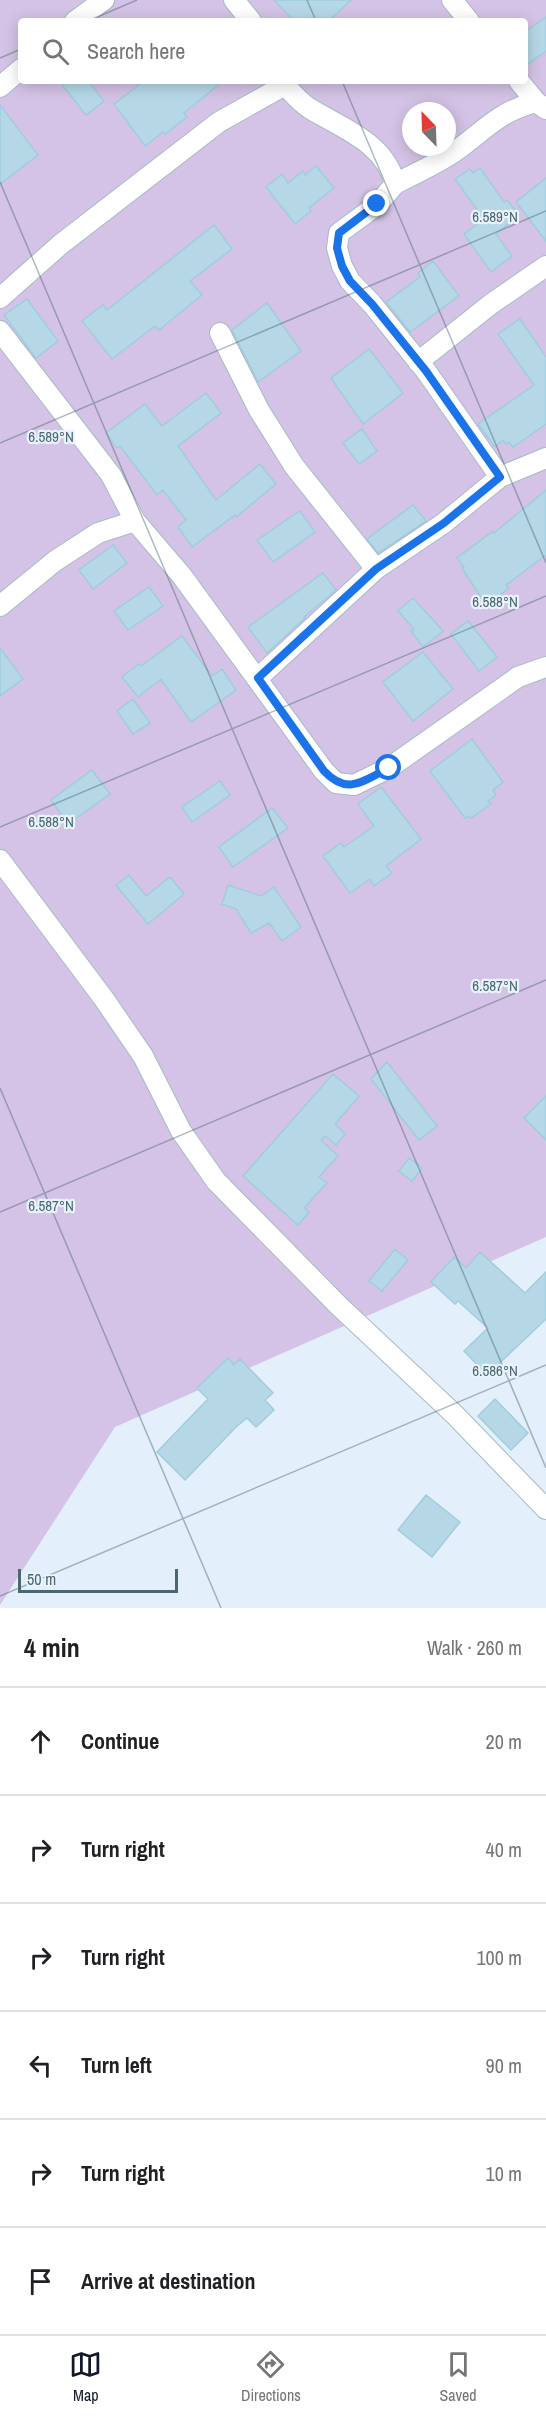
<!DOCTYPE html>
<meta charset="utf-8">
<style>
body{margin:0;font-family:"Archivo Narrow",sans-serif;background:#f6f6f6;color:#202124}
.compass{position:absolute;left:402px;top:102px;width:54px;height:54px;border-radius:50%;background:#fff;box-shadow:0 3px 15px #0003;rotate:337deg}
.scale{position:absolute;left:18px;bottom:15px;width:160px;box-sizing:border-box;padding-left:6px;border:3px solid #4b6770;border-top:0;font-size:16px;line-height:21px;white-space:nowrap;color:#4b6770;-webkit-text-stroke:4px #e9f3fd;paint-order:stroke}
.stop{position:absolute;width:18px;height:18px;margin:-14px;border:4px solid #1a73e8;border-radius:50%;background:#fff}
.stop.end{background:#1a73e8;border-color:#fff;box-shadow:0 2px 6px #0008}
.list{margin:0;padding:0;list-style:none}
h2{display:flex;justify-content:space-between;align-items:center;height:78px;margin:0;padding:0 24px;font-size:26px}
h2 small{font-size:20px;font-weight:400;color:#757577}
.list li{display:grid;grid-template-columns:39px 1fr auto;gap:18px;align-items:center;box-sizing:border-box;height:108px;padding:0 24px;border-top:2px solid #e0e0e0}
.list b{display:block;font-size:22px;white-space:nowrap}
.list em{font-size:20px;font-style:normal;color:#757577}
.icon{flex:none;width:33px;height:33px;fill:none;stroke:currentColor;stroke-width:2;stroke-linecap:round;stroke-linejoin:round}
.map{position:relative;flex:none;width:546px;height:1608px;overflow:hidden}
.search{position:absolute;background:#fff;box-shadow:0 3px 15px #0003;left:18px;right:18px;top:18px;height:66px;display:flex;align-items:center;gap:15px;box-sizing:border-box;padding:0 21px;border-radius:6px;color:#757577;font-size:22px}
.sheet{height:726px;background:#fff}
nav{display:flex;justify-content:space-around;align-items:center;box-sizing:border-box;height:84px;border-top:2px solid #e0e0e0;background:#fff;font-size:16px;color:#757577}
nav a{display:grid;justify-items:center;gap:3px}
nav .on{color:#111827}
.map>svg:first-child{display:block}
.green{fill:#d4c3e6;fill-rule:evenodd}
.building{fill:#b6d8e6;stroke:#9fcdde;stroke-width:1.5}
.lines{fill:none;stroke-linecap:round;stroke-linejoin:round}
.minor-casing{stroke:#a6bbc5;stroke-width:22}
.minor{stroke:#fff;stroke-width:20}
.route{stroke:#1a73e8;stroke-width:8}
.ticks{fill:none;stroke:#4b6770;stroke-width:1.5;stroke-opacity:0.45}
.ticks-label{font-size:15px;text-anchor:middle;fill:#4b6770;stroke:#e9f3fd;stroke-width:4.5;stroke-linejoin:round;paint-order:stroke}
</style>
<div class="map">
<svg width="546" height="1608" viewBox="0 0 546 1608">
<rect width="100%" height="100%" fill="#e3effa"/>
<!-- green -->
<path class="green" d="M 0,0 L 546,0 L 546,1237 L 115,1427 L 0,1605 ZM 21,21 L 525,21 L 525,81 L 21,81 ZM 411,111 L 447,111 L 447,147 L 411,147 Z"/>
<!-- building -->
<path class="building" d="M 274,0 L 351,0 L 329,21 L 294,21 Z
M 546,17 L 546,51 L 525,66 L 525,32 Z
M 59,81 L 88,81 L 104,101 L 86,115 Z
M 144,81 L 223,81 L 184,113 L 187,117 L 165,134 L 163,132 L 145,146 L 114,104 Z
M 0,105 L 38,155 L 0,184 Z
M 316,166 L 334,188 L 309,208 L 311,211 L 295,224 L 266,187 L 282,174 L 288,183 L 303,171 L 305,175 Z
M 480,168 L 504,202 L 507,200 L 519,215 L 496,234 L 512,256 L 491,272 L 464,234 L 484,219 L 455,179 L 470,169 L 473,173 Z
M 546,178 L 546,241 L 516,202 Z
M 214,225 L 232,249 L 190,281 L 202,295 L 159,330 L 155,326 L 112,359 L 82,321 L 103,305 L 107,310 Z
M 433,261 L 459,296 L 410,332 L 386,302 L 420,277 L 418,273 Z
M 27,299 L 58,341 L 36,358 L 4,315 Z
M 267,303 L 301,351 L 258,382 L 232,330 Z
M 520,319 L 546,357 L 546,424 L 513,447 L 509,442 L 506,444 L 503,440 L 495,447 L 478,424 L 534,385 L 498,334 Z
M 369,349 L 403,393 L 363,424 L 331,378 Z
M 206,393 L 221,413 L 178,446 L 216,500 L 260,464 L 276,484 L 236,517 L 235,515 L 192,547 L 178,527 L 186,520 L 163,490 L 157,495 L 120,446 L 117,448 L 106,433 L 145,404 L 162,426 Z
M 362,429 L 377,451 L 359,464 L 343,443 Z
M 546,490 L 546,555 L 506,585 L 509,588 L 486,605 L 462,568 L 464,567 L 457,558 L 492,532 L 494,533 Z
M 413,505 L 426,521 L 378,553 L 367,539 Z
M 300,511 L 315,532 L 273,562 L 257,540 Z
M 113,545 L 127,563 L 93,589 L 79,570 Z
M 323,573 L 336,590 L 304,617 L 305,618 L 267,653 L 248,627 Z
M 149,587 L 163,606 L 128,630 L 114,611 Z
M 413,598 L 443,631 L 423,647 L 411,631 L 414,629 L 398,611 Z
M 468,621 L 497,657 L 479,671 L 451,634 Z
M 182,636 L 212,676 L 222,669 L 236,690 L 191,722 L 161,679 L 138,697 L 122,677 L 139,664 L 141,666 Z
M 0,648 L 23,679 L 0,696 Z
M 423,652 L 453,689 L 413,721 L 383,682 Z
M 133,699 L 150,723 L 133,734 L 117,711 Z
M 472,739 L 503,782 L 493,790 L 496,795 L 488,801 L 491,804 L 471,818 L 469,816 L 465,818 L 430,771 Z
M 92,770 L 110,794 L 68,824 L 51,800 Z
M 220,781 L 230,795 L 192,822 L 182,807 Z
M 381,787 L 421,839 L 386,866 L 392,873 L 374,886 L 370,879 L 350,893 L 323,856 L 341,843 L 344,847 L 374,826 L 358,804 Z
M 272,808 L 288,828 L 233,867 L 219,847 Z
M 129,875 L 146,896 L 170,877 L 184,894 L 148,924 L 116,885 Z
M 228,885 L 261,896 L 274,887 L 301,927 L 282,941 L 269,923 L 251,933 L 236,909 L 222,904 Z
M 387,1062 L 437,1126 L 419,1140 L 371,1079 Z
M 333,1074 L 359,1096 L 335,1124 L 345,1134 L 336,1145 L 325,1136 L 321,1140 L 338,1156 L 319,1177 L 327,1183 L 304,1208 L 309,1212 L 298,1225 L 243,1176 Z
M 546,1096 L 546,1140 L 524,1118 Z
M 409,1158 L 422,1168 L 412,1181 L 399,1171 Z
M 395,1249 L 408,1260 L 382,1291 L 369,1281 Z
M 480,1252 L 525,1293 L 546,1272 L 546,1319 L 487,1375 L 464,1351 L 488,1328 L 458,1301 L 455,1304 L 431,1282 L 454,1257 L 466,1268 Z
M 228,1358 L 234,1365 L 240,1359 L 273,1393 L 265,1400 L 274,1410 L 256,1427 L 247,1418 L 236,1427 L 185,1480 L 157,1452 L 208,1399 L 197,1388 Z
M 495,1399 L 528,1433 L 511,1450 L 478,1416 Z
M 426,1495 L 460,1522 L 432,1557 L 398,1530 Z"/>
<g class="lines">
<defs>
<path id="minor" d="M 234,0 L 251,21
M 452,0 L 469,21
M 75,21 L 104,0
M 283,81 L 285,85 C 292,93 300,102 309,108 C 341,128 385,142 395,184 L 377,205 L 339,233 L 337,248 L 342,266 L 350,281 L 372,304 L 426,371 L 500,477
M 519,81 L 536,102
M 0,87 L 21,69
M 395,184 C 415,173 438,164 457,150 C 486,129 500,111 536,102 L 546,109
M 0,298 L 61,244 L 219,122 L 285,85
M 0,331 L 111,475 L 135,521 L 182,576 L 324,771 L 336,783 L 354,785 L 389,768 L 518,677 L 546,667
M 220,333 L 259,410 L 294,466 L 376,569
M 418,362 L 491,304 L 546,266
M 0,606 L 55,561 L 98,533 L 135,521
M 258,678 L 376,569 L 444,523 L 500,477 L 546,458
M 0,860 L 104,999 L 143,1056 L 181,1131 L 216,1181 L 339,1306 L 454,1414 L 546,1509"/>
</defs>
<!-- minor casing -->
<use href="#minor" class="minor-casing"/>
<!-- minor -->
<use href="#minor" class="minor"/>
</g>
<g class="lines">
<!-- route -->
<path class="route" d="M 377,204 L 339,233 L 337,248 L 342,266 L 350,281 L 372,304 L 426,371 L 500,477 L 444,523 L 376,569 L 258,678 L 324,771 C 348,796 362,781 389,768"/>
</g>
<!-- ticks -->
<path class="ticks" d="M 307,0 L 316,21M 88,21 L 137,0M 0,58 L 21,49M 342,81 L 546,563M 0,182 L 546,1468M 0,443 L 546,211M 0,827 L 546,596M 0,1088 L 221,1608M 0,1212 L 546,980M 0,1596 L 546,1365"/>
<g class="ticks-label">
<text x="495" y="222">6.589°N</text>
<text x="51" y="442">6.589°N</text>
<text x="495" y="607">6.588°N</text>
<text x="51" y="827">6.588°N</text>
<text x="495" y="991">6.587°N</text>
<text x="51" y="1211">6.587°N</text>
<text x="495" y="1376">6.586°N</text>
</g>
</svg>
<svg class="compass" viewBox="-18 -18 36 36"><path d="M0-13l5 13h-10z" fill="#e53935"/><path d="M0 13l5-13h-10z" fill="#757577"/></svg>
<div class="scale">50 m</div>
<div class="stop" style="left:389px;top:768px"></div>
<div class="stop end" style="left:377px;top:204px"></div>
<div class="search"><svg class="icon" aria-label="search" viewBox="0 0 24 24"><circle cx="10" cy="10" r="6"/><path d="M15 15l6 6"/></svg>Search here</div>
</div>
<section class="sheet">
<h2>4 min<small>Walk · 260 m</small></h2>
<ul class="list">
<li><svg class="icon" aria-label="ahead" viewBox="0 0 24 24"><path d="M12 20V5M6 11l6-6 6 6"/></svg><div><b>Continue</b></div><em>20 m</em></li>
<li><svg class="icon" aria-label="right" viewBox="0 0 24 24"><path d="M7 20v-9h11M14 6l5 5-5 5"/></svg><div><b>Turn right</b></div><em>40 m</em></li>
<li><svg class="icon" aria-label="right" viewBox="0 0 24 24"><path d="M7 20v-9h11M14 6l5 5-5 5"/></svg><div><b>Turn right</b></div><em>100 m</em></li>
<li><svg class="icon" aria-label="left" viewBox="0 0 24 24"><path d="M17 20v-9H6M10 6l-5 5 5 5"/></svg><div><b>Turn left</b></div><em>90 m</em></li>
<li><svg class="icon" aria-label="right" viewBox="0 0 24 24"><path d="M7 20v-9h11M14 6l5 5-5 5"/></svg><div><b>Turn right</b></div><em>10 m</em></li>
<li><svg class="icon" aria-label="arrive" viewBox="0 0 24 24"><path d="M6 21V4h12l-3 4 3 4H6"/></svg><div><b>Arrive at destination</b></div></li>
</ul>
</section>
<nav>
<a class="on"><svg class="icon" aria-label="map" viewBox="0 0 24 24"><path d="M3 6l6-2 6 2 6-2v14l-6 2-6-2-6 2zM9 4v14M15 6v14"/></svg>Map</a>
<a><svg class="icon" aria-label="directions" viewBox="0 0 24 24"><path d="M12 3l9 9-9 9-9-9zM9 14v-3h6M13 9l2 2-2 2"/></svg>Directions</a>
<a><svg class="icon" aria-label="saved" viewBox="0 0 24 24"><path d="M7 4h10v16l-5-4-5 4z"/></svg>Saved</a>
</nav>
